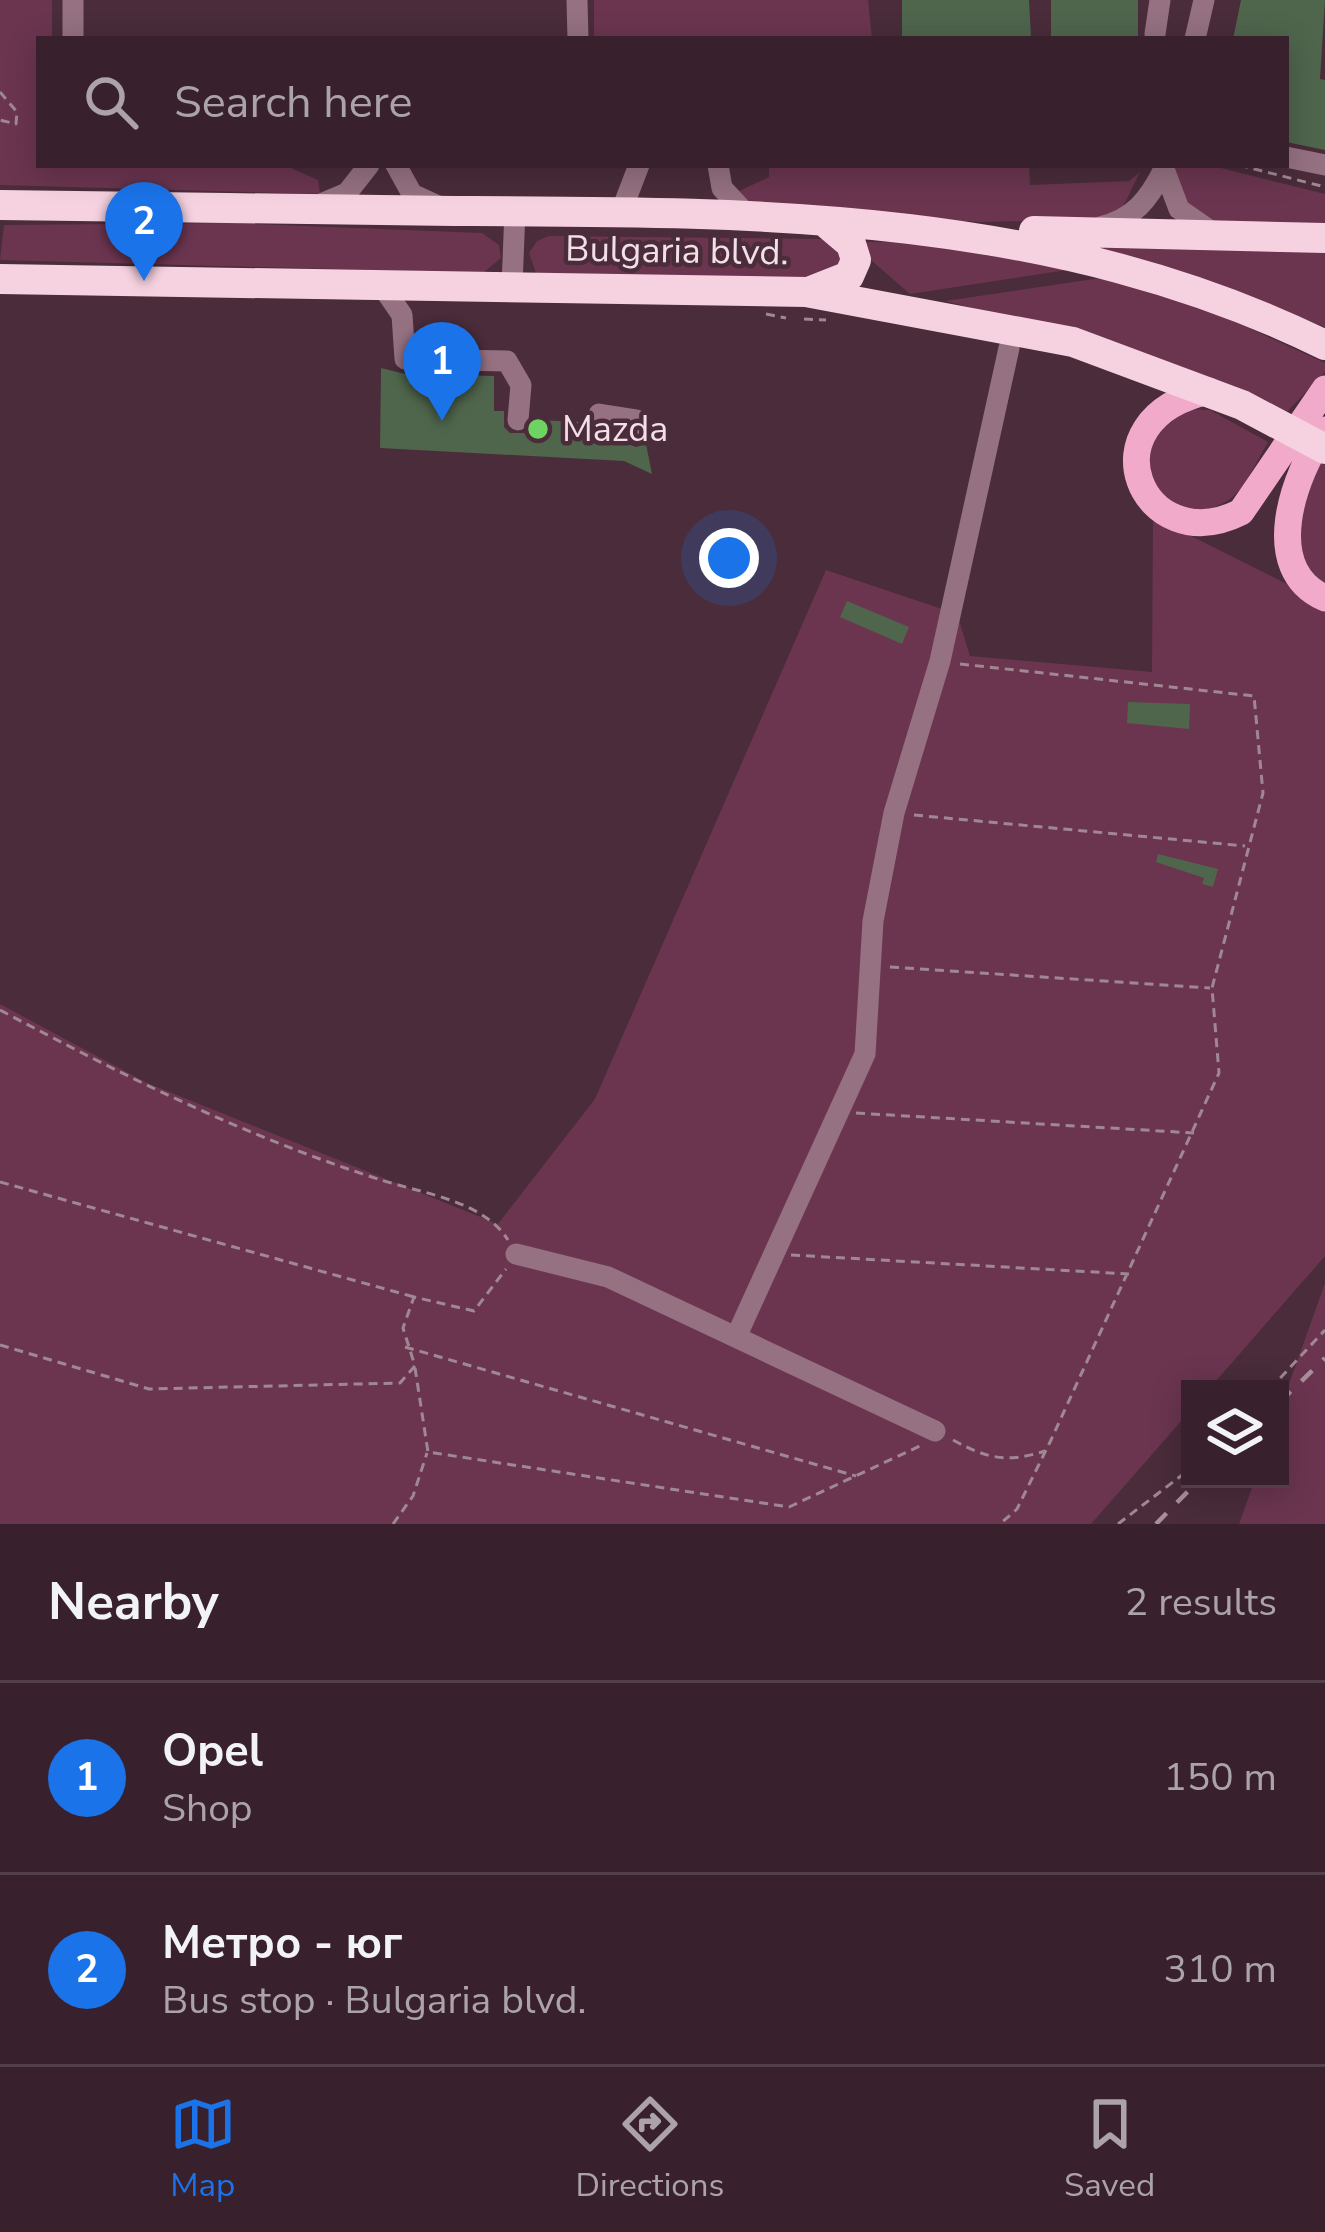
<!DOCTYPE html>
<meta charset="utf-8">
<style>
body{margin:0;font-family:"Nunito Sans",sans-serif;background:#432e38;color:#f1f3f6}
.controls{position:absolute;right:36px;bottom:36px;display:grid;overflow:hidden;border-radius:0px;box-shadow:0 6px 30px #0003}
.controls button{width:108px;height:108px;display:grid;place-items:center;padding:0;border:0;border-bottom:3px solid #523e48;background:#38212c;color:#f1f3f6;font:60px sans-serif}
.you{position:absolute;left:729px;top:558px;width:42px;height:42px;margin:-30px;border:9px solid #fff;border-radius:50%;background:#1a73e8;box-shadow:0 0 0 18px #1a73e833}
.badge{display:grid;place-items:center;width:78px;height:78px;border-radius:50%;background:#1a73e8;color:#fff;font-size:39px;font-weight:700}
.pin{position:absolute;translate:-50% -99px;filter:drop-shadow(0 3px 6px #0008)}
.pin::after{content:'';position:absolute;top:63px;width:42px;height:36px;background:inherit;clip-path:polygon(0 0,100% 0,50% 100%)}
.list{margin:0;padding:0;list-style:none}
h2{display:flex;justify-content:space-between;align-items:center;height:156px;margin:0;padding:0 48px;font-size:51px}
h2 small{font-size:39px;font-weight:400;color:#aba3a9}
.list li{display:grid;grid-template-columns:78px 1fr auto;gap:36px;align-items:center;box-sizing:border-box;height:192px;padding:0 48px;border-top:3px solid #523e48}
.list b{display:block;font-size:45px;white-space:nowrap}
.list p{margin:0;font-size:39px;white-space:nowrap;color:#aba3a9}
.list em{font-size:39px;font-style:normal;color:#aba3a9}
.icon{flex:none;width:66px;height:66px;fill:none;stroke:currentColor;stroke-width:2;stroke-linecap:round;stroke-linejoin:round}
.map{position:relative;flex:none;width:1325px;height:1524px;overflow:hidden}
.search{position:absolute;background:#38212c;box-shadow:0 6px 30px #0003;left:36px;right:36px;top:36px;height:132px;display:flex;align-items:center;gap:30px;box-sizing:border-box;padding:0 42px;border-radius:0px;color:#aba3a9;font-size:45px}
.sheet{height:540px;background:#38212c}
nav{display:flex;justify-content:space-around;align-items:center;box-sizing:border-box;height:168px;border-top:3px solid #523e48;background:#38212c;font-size:33px;color:#aba3a9}
nav a{display:grid;justify-items:center;gap:6px}
nav .on{color:#1a73e8}
.map>svg:first-child{display:block}
.green{fill:#6b3550}
.building{fill:#4f654c}
.lines{fill:none;stroke-linecap:round;stroke-linejoin:round}
.path{stroke:#a08893;stroke-width:3;stroke-dasharray:9 6;stroke-linecap:butt}
.minor{stroke:#957181;stroke-width:21}
.major{stroke:#f1aaca;stroke-width:27}
.highway{stroke:#f6d2e1;stroke-width:30}
.rail{stroke:#a8909b;stroke-width:4.5;stroke-dasharray:15 15;stroke-linecap:butt}
.poi-dot{fill:#6dd361;stroke:#4a2c3a;stroke-width:4.5}
.labels{text-anchor:middle;dominant-baseline:central;stroke-width:9;stroke-linejoin:round;paint-order:stroke}
.street-label{font-size:36px;fill:#f2dfe7;stroke:#4a2c3a}
.poi-label{font-size:36px;fill:#f2dfe7;stroke:#4a2c3a;text-anchor:start}
</style>
<div class="map">
<svg width="1325" height="1524" viewBox="0 0 1325 1524">
<rect width="100%" height="100%" fill="#4a2c3a"/>
<!-- green -->
<path class="green" d="M 0,0 L 52,0 L 52,39 L 39,39 L 39,165 L 284,165 L 318,180 L 320,194 L 0,185 Z
M 594,0 L 868,0 L 872,39 L 594,39 Z
M 769,165 L 1029,165 L 1030,185 L 1129,181 L 1140,172 L 1122,209 L 1107,219 L 981,222 L 756,210 L 735,193 L 769,177 Z
M 1168,165 L 1209,165 L 1325,194 L 1325,229 L 1210,226 L 1188,213 Z
M 230,223 L 482,233 L 499,245 L 501,258 L 483,273 L 0,260 L 4,225 Z
M 549,236 L 826,239 L 846,253 L 833,279 L 536,273 L 529,253 L 537,241 Z
M 1049,241 L 1325,245 L 1325,327 L 1155,263 Z
M 861,242 L 908,242 L 1073,269 L 910,294 L 872,261 Z
M 1101,278 L 1196,304 L 1325,363 L 1325,372 L 1284,415 L 1084,336 L 945,301 Z
M 1187,409 L 1210,410 L 1268,442 C 1239,492 1240,508 1179,513 L 1150,487 L 1144,445 Z
M 1318,461 L 1325,465 L 1325,593 L 1305,580 L 1294,528 Z
M 1153,517 L 1325,603 L 1325,1256 L 1209,1389 L 1190,1389 L 1190,1411 L 1091,1524 L 0,1524 L 0,1004 L 147,1083 L 498,1224 L 595,1099 L 826,570 L 957,614 L 970,656 L 1152,672 Z
M 1325,1283 L 1325,1524 L 1239,1524 L 1255,1479 L 1280,1479 L 1280,1409 Z"/>
<!-- building -->
<path class="building" d="M 902,0 L 1029,0 L 1031,38 L 902,38 Z
M 1051,0 L 1138,0 L 1138,39 L 1051,39 Z
M 1241,0 L 1325,0 L 1320,79 L 1325,80 L 1325,150 L 1286,142 L 1286,39 L 1233,39 Z
M 381,368 L 405,374 L 494,376 L 494,411 L 504,411 L 504,427 L 510,433 L 525,433 L 533,420 L 586,422 L 613,431 L 614,439 L 636,447 L 646,444 L 652,474 L 624,461 L 380,448 Z
M 847,601 L 909,627 L 902,644 L 840,617 Z
M 1128,702 L 1190,704 L 1189,729 L 1127,723 Z
M 1158,854 L 1218,869 L 1213,887 L 1202,884 L 1204,878 L 1156,862 Z"/>
<g class="lines">
<!-- path -->
<path class="path" d="M 0,92 L 17,112 L 16,124 L 0,120
M 1239,165 L 1325,187
M 766,314 L 786,318
M 804,319 L 826,320
M 960,664 L 1254,696 L 1263,793 L 1212,988 L 1219,1073 L 1051,1440 L 1017,1509 L 1000,1524
M 914,815 L 1245,846
M 890,967 L 1210,988
M 0,1010 C 126,1077 242,1135 378,1179 C 420,1193 483,1200 508,1240
M 856,1113 L 1194,1133
M 0,1182 L 414,1297
M 791,1255 L 1129,1274
M 0,1345 L 149,1389 L 400,1383 L 415,1366 L 403,1328 L 414,1297 L 474,1311 L 506,1269
M 405,1347 L 856,1476
M 415,1368 L 428,1452 L 789,1507 L 922,1445
M 1270,1389 L 1325,1330
M 953,1440 C 988,1459 1007,1463 1045,1451
M 393,1524 L 413,1496 L 427,1453
M 1118,1524 L 1190,1469"/>
<!-- minor -->
<path class="minor" d="M 73,0 L 73,39
M 577,0 L 578,39
M 1155,34 L 1160,0
M 1195,39 L 1204,0
M 1286,157 L 1325,165
M 396,165 L 412,194 L 436,205
M 718,165 L 722,188 L 748,216
M 321,204 L 347,193 L 369,165
M 621,212 L 639,165
M 1100,227 C 1134,219 1149,199 1164,169 L 1179,209 L 1215,234
M 380,283 L 402,315 L 405,359 L 507,361 L 521,385 L 518,420
M 512,286 L 515,210
M 599,414 L 637,420 L 637,432
M 516,1254 L 608,1277 L 935,1431
M 737,1335 L 865,1054 L 873,921 L 894,813 L 940,661 L 1009,348"/>
<!-- major -->
<path class="major" d="M 1209,391 C 1081,419 1142,562 1241,512 L 1325,389
M 1325,430 C 1294,474 1259,569 1325,598"/>
<!-- highway -->
<path class="highway" d="M 0,205 C 151,206 303,210 454,211 C 754,212 1050,210 1325,345
M 1034,231 L 1325,238
M 0,279 L 806,292 L 1073,342 L 1242,405 L 1325,449
M 811,291 L 849,276 L 856,260 L 851,244 L 825,222"/>
<!-- rail -->
<path class="rail" d="M 1280,1402 L 1325,1358
M 1156,1524 L 1200,1479"/>
</g>
<!-- markers -->
<circle class="poi-dot" cx="538" cy="429" r="12"/>
<g class="labels">
<!-- street labels -->
<g class="street-label">
<text transform="translate(677 251) rotate(1)">Bulgaria blvd.</text>
</g>
<!-- poi labels -->
<g class="poi-label">
<text x="562" y="429">Mazda</text>
</g>
</g>
</svg>
<div class="controls">
<button><svg class="icon" aria-label="layers" viewBox="0 0 24 24"><path d="M12 4l9 5-9 5-9-5zM3 14l9 5 9-5"/></svg></button>
</div>
<div class="you"></div>
<div class="pin badge" style="left:442px;top:421px">1</div>
<div class="pin badge" style="left:144px;top:281px">2</div>
<div class="search"><svg class="icon" aria-label="search" viewBox="0 0 24 24"><circle cx="10" cy="10" r="6"/><path d="M15 15l6 6"/></svg>Search here</div>
</div>
<section class="sheet">
<h2>Nearby<small>2 results</small></h2>
<ul class="list">
<li><span class="badge">1</span><div><b>Opel</b><p>Shop</p></div><em>150 m</em></li>
<li><span class="badge">2</span><div><b>Метро - юг</b><p>Bus stop · Bulgaria blvd.</p></div><em>310 m</em></li>
</ul>
</section>
<nav>
<a class="on"><svg class="icon" aria-label="map" viewBox="0 0 24 24"><path d="M3 6l6-2 6 2 6-2v14l-6 2-6-2-6 2zM9 4v14M15 6v14"/></svg>Map</a>
<a><svg class="icon" aria-label="directions" viewBox="0 0 24 24"><path d="M12 3l9 9-9 9-9-9zM9 14v-3h6M13 9l2 2-2 2"/></svg>Directions</a>
<a><svg class="icon" aria-label="saved" viewBox="0 0 24 24"><path d="M7 4h10v16l-5-4-5 4z"/></svg>Saved</a>
</nav>
